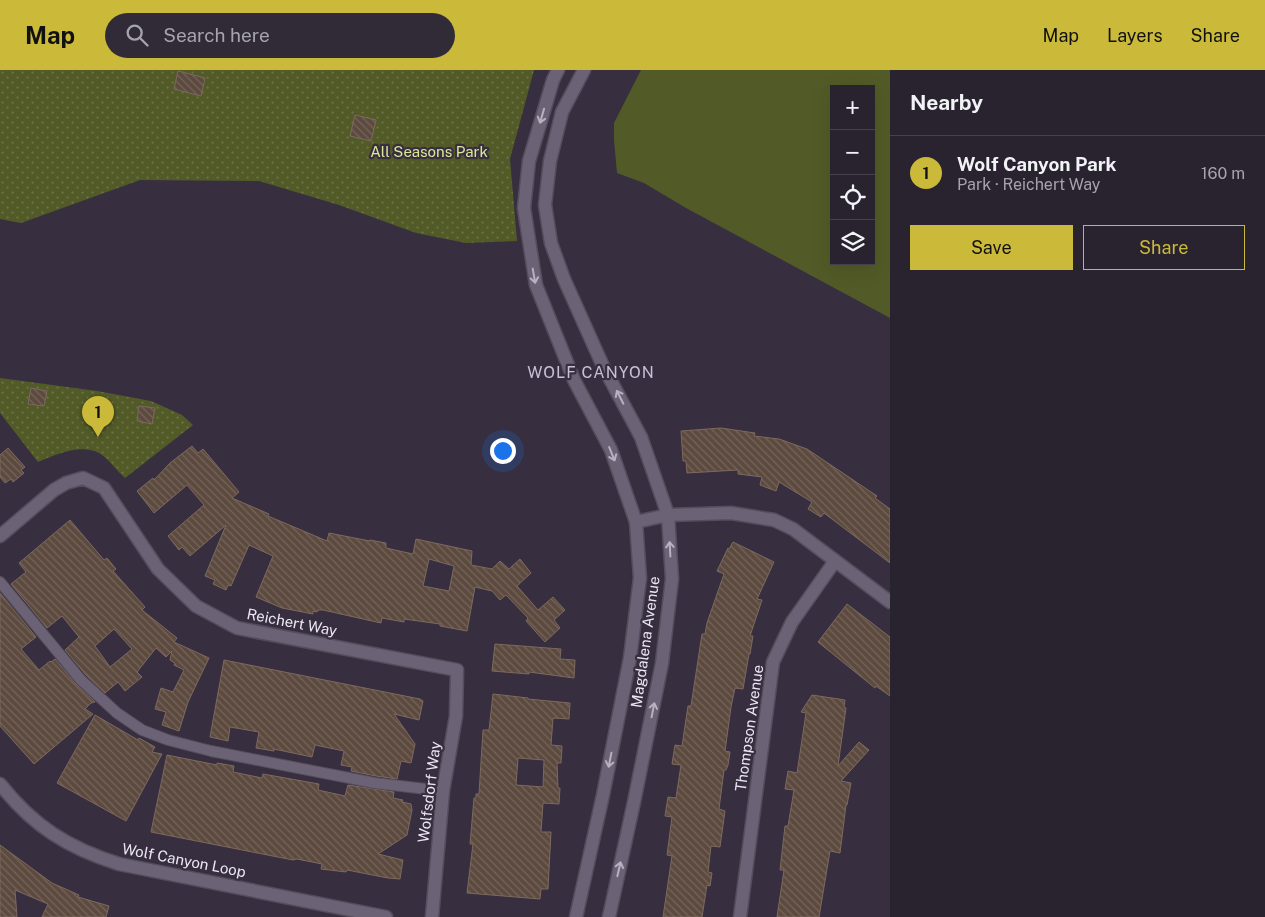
<!DOCTYPE html>
<meta charset="utf-8">
<style>
body{margin:0;font-family:"Public Sans",sans-serif;background:#312b38;color:#f1f3f6}
.controls{position:absolute;right:15px;top:15px;display:grid;overflow:hidden;border-radius:0px;box-shadow:0 5px 20px #0002}
.controls button{width:45px;height:45px;display:grid;place-items:center;padding:0;border:0;border-bottom:1px solid #45404c;background:#292330;color:#f1f3f6;font:25px sans-serif}
.you{position:absolute;left:502px;top:380px;width:18px;height:18px;margin:-12px;border:4px solid #fff;border-radius:50%;background:#1a73e8;box-shadow:0 0 0 8px #1a73e833}
.badge{display:grid;place-items:center;width:32px;height:32px;border-radius:50%;background:#cbb939;color:#111;font-size:16px;font-weight:700}
.pin{position:absolute;translate:-50% -41px;filter:drop-shadow(0 1px 2px #0008)}
.pin::after{content:'';position:absolute;top:26px;width:18px;height:15px;background:inherit;clip-path:polygon(0 0,100% 0,50% 100%)}
.list{margin:0;padding:0;list-style:none}
h2{display:flex;justify-content:space-between;align-items:center;height:65px;margin:0;padding:0 20px;font-size:21px}
h2 small{font-size:16px;font-weight:400;color:#a5a4ab}
.list li{display:grid;grid-template-columns:32px 1fr auto;gap:15px;align-items:center;box-sizing:border-box;height:75px;padding:0 20px;border-top:1px solid #45404c}
.list b{display:block;font-size:19px;white-space:nowrap}
.list p{margin:0;font-size:16px;white-space:nowrap;color:#a5a4ab}
.list em{font-size:16px;font-style:normal;color:#a5a4ab}
.actions{display:flex;gap:10px;padding:15px 20px}
.actions a{flex:1;padding:11px 0;border:1px solid #cbb939;border-radius:0px;text-align:center;font-size:18px;color:#cbb939}
.actions .main{background:#cbb939;color:#111}
.icon{flex:none;width:28px;height:28px;fill:none;stroke:currentColor;stroke-width:2;stroke-linecap:round;stroke-linejoin:round}
.map{position:relative;flex:none;width:890px;height:847px;overflow:hidden}
header{display:flex;align-items:center;gap:30px;box-sizing:border-box;height:70px;padding:0 25px;background:#cbb939;color:#111}
header strong{font-size:24px}
nav{display:flex;gap:28px;margin-inline-start:auto;font-size:18px}
.search{width:350px;height:45px;background:#312b38;display:flex;align-items:center;gap:12px;box-sizing:border-box;padding:0 18px;border-radius:28px;color:#a5a4ab;font-size:19px}
main{display:flex}
aside{flex:1;background:#292330}
.map>svg:first-child{display:block}
.green{fill:#525b27;fill-rule:evenodd}
.park{fill:url(#park-dots)}
.building{fill:url(#building-back-hatch);stroke:#7d695e;fill-rule:evenodd}
.lines{fill:none;stroke-linecap:round;stroke-linejoin:round}
.service-casing{stroke:#544d5c;stroke-width:12}
.minor-casing{stroke:#544d5c;stroke-width:15}
.tertiary-casing{stroke:#544d5c;stroke-width:15}
.service{stroke:#6b6275;stroke-width:10}
.minor{stroke:#6b6275;stroke-width:12}
.tertiary{stroke:#6b6275;stroke-width:12}
.oneway{stroke:#b8b1bf}
.labels{text-anchor:middle;dominant-baseline:central;stroke-width:4.5;stroke-linejoin:round;paint-order:stroke}
.park-label{font-size:15px;fill:#d9e897;stroke:#372f40}
.street-label{font-size:15px;fill:#ebe6f1;stroke:#372f40}
.neighbourhood-label{font-size:16px;letter-spacing:1px;fill:#cac0d5;stroke:#372f40}
</style>
<header>
<strong>Map</strong>
<div class="search"><svg class="icon" aria-label="search" viewBox="0 0 24 24"><circle cx="10" cy="10" r="6"/><path d="M15 15l6 6"/></svg>Search here</div>
<nav><a>Map</a><a>Layers</a><a>Share</a></nav>
</header>
<main>
<div class="map">
<svg width="890" height="847" viewBox="0 0 890 847">
<defs>
<pattern id="park-dots" width="8" height="8" patternUnits="userSpaceOnUse" patternTransform="scale(1.25)"><rect width="8" height="8" fill="#525b27"/><path d="M2 2h.1M6 6h.1" fill="none" stroke="#6b7347" stroke-width="1.8" stroke-linecap="round"/></pattern>
<pattern id="building-back-hatch" width="6" height="6" patternUnits="userSpaceOnUse" patternTransform="scale(1.25)"><rect width="6" height="6" fill="#5d4a3f"/><path d="M-1 5l2 2M0 0l6 6M5-1l2 2" fill="none" stroke="#74645b"/></pattern>
</defs>
<rect width="100%" height="100%" fill="#372f40"/>
<!-- green -->
<path class="green" d="M 641,0 L 890,0 L 890,248 L 686,138 L 644,113 L 617,103 L 614,70 L 614,53 ZM 834,19 L 871,19 L 871,191 L 834,191 Z"/>
<!-- park -->
<path class="park" d="M 0,0 L 534,0 L 510,89 L 517,171 L 466,173 L 416,163 L 339,135 L 259,111 L 140,110 L 21,153 L 0,149 Z
M 0,308 L 97,321 L 151,331 L 182,345 L 193,355 L 125,408 C 118,402 107,387 99,383 C 81,373 54,385 38,392 L 0,343 Z"/>
<!-- building -->
<path class="building" d="M 178,1 L 205,8 L 201,26 L 174,19 Z
M 355,45 L 376,50 L 371,71 L 350,66 Z
M 31,318 L 47,321 L 44,336 L 28,334 Z
M 139,336 L 155,338 L 152,354 L 137,351 Z
M 721,358 L 755,363 L 754,366 L 779,369 L 807,379 L 877,426 L 875,428 L 890,439 L 890,493 L 824,443 L 821,447 L 808,439 L 812,432 L 779,412 L 776,421 L 760,415 L 762,407 L 738,404 L 738,400 L 687,403 L 686,391 L 683,391 L 681,361 Z
M 192,376 L 198,383 L 203,379 L 239,422 L 232,428 L 269,444 L 268,446 L 327,471 L 329,463 L 370,471 L 370,470 L 386,473 L 386,478 L 413,484 L 416,469 L 472,481 L 471,495 L 492,499 L 500,491 L 509,499 L 520,489 L 531,503 L 517,516 L 538,540 L 553,527 L 565,540 L 554,550 L 560,558 L 545,572 L 526,551 L 528,548 L 506,525 L 500,530 L 492,521 L 475,517 L 467,561 L 440,556 L 440,554 L 404,549 L 404,552 L 382,548 L 381,553 L 323,540 L 318,540 L 317,542 L 313,541 L 313,544 L 282,538 L 256,527 L 273,486 L 249,475 L 231,516 L 228,515 L 226,520 L 213,514 L 215,510 L 205,506 L 226,455 L 190,486 L 182,477 L 179,480 L 168,466 L 204,435 L 187,415 L 154,443 L 137,421 L 153,408 L 154,410 L 170,393 ZM 429,489 L 454,496 L 449,521 L 423,516 Z
M 8,378 L 25,397 L 21,400 L 24,403 L 13,412 L 11,409 L 5,413 L 0,407 L 0,385 Z
M 70,450 L 104,490 L 107,488 L 116,499 L 113,501 L 145,537 L 142,540 L 177,568 L 174,572 L 209,588 L 188,632 L 179,661 L 162,655 L 166,642 L 155,639 L 161,618 L 173,622 L 184,600 L 174,595 L 175,593 L 170,590 L 172,581 L 166,587 L 156,578 L 137,602 L 142,607 L 125,621 L 118,612 L 105,623 L 86,605 L 65,580 L 79,567 L 62,546 L 47,558 L 11,514 L 26,502 L 19,493 ZM 114,559 L 132,579 L 110,597 L 95,576 Z
M 733,472 L 774,492 L 757,529 L 762,530 L 750,566 L 753,566 L 750,584 L 749,584 L 743,619 L 735,618 L 731,637 L 725,681 L 730,682 L 728,695 L 726,700 L 724,700 L 719,739 L 725,741 L 720,777 L 711,776 L 708,802 L 712,803 L 710,816 L 707,815 L 702,847 L 663,847 L 672,786 L 667,785 L 672,747 L 665,746 L 668,727 L 676,728 L 681,695 L 672,694 L 675,675 L 682,676 L 688,636 L 691,636 L 702,564 L 705,564 L 707,553 L 724,504 L 717,501 L 728,478 L 729,479 Z
M 0,523 L 36,567 L 21,579 L 39,600 L 50,591 L 51,592 L 55,589 L 76,614 L 95,632 L 91,633 L 85,639 L 93,644 L 34,694 L 0,656 Z
M 847,534 L 890,567 L 890,626 L 876,616 L 875,618 L 818,572 Z
M 495,574 L 561,579 L 560,589 L 575,590 L 574,608 L 529,602 L 529,604 L 492,601 Z
M 224,590 L 420,629 L 423,631 L 419,650 L 394,644 L 415,674 L 411,693 L 401,691 L 397,709 L 376,706 L 351,701 L 352,697 L 341,695 L 344,681 L 315,675 L 312,687 L 274,679 L 274,681 L 256,678 L 259,662 L 230,657 L 228,671 L 210,667 Z
M 493,624 L 528,628 L 528,629 L 570,633 L 569,649 L 553,648 L 551,675 L 562,676 L 561,693 L 557,693 L 558,718 L 560,718 L 559,734 L 543,733 L 541,762 L 551,762 L 548,819 L 541,819 L 540,829 L 467,823 L 473,774 L 470,774 L 474,728 L 476,728 L 476,724 L 479,724 L 483,660 L 489,660 ZM 518,688 L 544,690 L 543,717 L 516,715 Z
M 812,625 L 845,630 L 844,637 L 846,638 L 838,696 L 859,672 L 869,680 L 841,711 L 851,713 L 847,735 L 846,735 L 840,783 L 830,781 L 819,847 L 777,847 L 784,800 L 780,800 L 785,756 L 788,756 L 794,720 L 785,719 L 788,701 L 797,703 L 806,643 L 801,642 Z
M 95,645 L 138,670 L 139,668 L 155,677 L 152,682 L 162,684 L 126,751 L 57,713 Z
M 167,685 L 217,695 L 217,693 L 234,696 L 233,702 L 262,708 L 263,704 L 319,714 L 318,720 L 345,726 L 348,715 L 394,722 L 393,728 L 403,730 L 402,732 L 411,734 L 412,740 L 407,765 L 378,784 L 403,790 L 400,809 L 388,808 L 347,800 L 346,802 L 321,799 L 322,794 L 297,789 L 293,790 L 151,762 Z
M 0,775 L 52,813 L 79,825 L 78,827 L 109,836 L 106,847 L 42,847 L 48,834 L 15,820 L 17,847 L 0,847 Z"/>
<g class="lines">
<defs>
<path id="service" d="M 0,512 L 81,610 L 117,643 L 142,660 L 168,670 L 211,681 L 375,713 L 443,721"/>
<path id="minor" d="M 636,452 L 668,445 L 731,443 L 774,450 L 793,459 L 890,532
M 0,466 L 54,420 L 66,413 L 83,408 L 104,418 L 158,499 L 196,536 L 237,558 L 457,600 L 456,646 L 443,721 L 432,847
M 740,847 L 773,592 L 792,552 L 835,491"/>
<path id="tertiary" d="M 558,0 L 553,10 L 529,91 L 524,138 L 536,215 L 574,310 L 611,380 L 636,452 L 640,508 L 630,588 L 603,725 L 576,847
M 584,0 L 562,42 L 550,91 L 545,135 L 551,173 L 564,209 L 603,296 L 641,367 L 668,445 L 672,509 L 662,593 L 634,732 L 609,847
M 0,714 C 33,756 68,778 119,794 L 386,847"/>
</defs>
<!-- service casing -->
<use href="#service" class="service-casing"/>
<!-- minor casing -->
<use href="#minor" class="minor-casing"/>
<!-- tertiary casing -->
<use href="#tertiary" class="tertiary-casing"/>
<!-- service -->
<use href="#service" class="service"/>
<!-- minor -->
<use href="#minor" class="minor"/>
<!-- tertiary -->
<use href="#tertiary" class="tertiary"/>
</g>
<!-- one-way arrows -->
<defs><path id="oneway-shaft" d="M-6 0H5M1.5-3L5.5 0L1.5 3" fill="none" stroke-width="1.6" stroke-linecap="round" stroke-linejoin="round" transform="scale(1.25)"/></defs>
<g class="oneway">
<use href="#oneway-shaft" transform="translate(542 46) rotate(106)"/>
<use href="#oneway-shaft" transform="translate(534 206) rotate(80)"/>
<use href="#oneway-shaft" transform="translate(620 327) rotate(-117)"/>
<use href="#oneway-shaft" transform="translate(612 384) rotate(68)"/>
<use href="#oneway-shaft" transform="translate(670 479) rotate(-93)"/>
<use href="#oneway-shaft" transform="translate(653 640) rotate(-79)"/>
<use href="#oneway-shaft" transform="translate(610 690) rotate(101)"/>
<use href="#oneway-shaft" transform="translate(619 799) rotate(-77)"/>
</g>
<g class="labels">
<!-- park labels -->
<g class="park-label">
<text x="429" y="81">All Seasons Park</text>
</g>
<!-- street labels -->
<g class="street-label">
<text transform="translate(292 552) rotate(11)">Reichert Way</text>
<text transform="translate(645 572) rotate(-82)">Magdalena Avenue</text>
<text transform="translate(749 658) rotate(-82)">Thompson Avenue</text>
<text transform="translate(429 722) rotate(-83)">Wolfsdorf Way</text>
<text transform="translate(184 790) rotate(11)">Wolf Canyon Loop</text>
</g>
<!-- neighbourhood labels -->
<g class="neighbourhood-label">
<text x="591" y="302">WOLF CANYON</text>
</g>
</g>
</svg>
<div class="controls">
<button>+</button>
<button>−</button>
<button><svg class="icon" aria-label="locate" viewBox="0 0 24 24"><circle cx="12" cy="12" r="6"/><path d="M12 2v4M12 18v4M2 12h4M18 12h4"/></svg></button>
<button><svg class="icon" aria-label="layers" viewBox="0 0 24 24"><path d="M12 4l9 5-9 5-9-5zM3 14l9 5 9-5"/></svg></button>
</div>
<div class="you"></div>
<div class="pin badge" style="left:98px;top:367px">1</div>
</div>
<aside>
<h2>Nearby<small></small></h2>
<ul class="list">
<li><span class="badge">1</span><div><b>Wolf Canyon Park</b><p>Park · Reichert Way</p></div><em>160 m</em></li>
</ul>
<div class="actions"><a class="main">Save</a><a>Share</a></div>
</aside>
</main>
